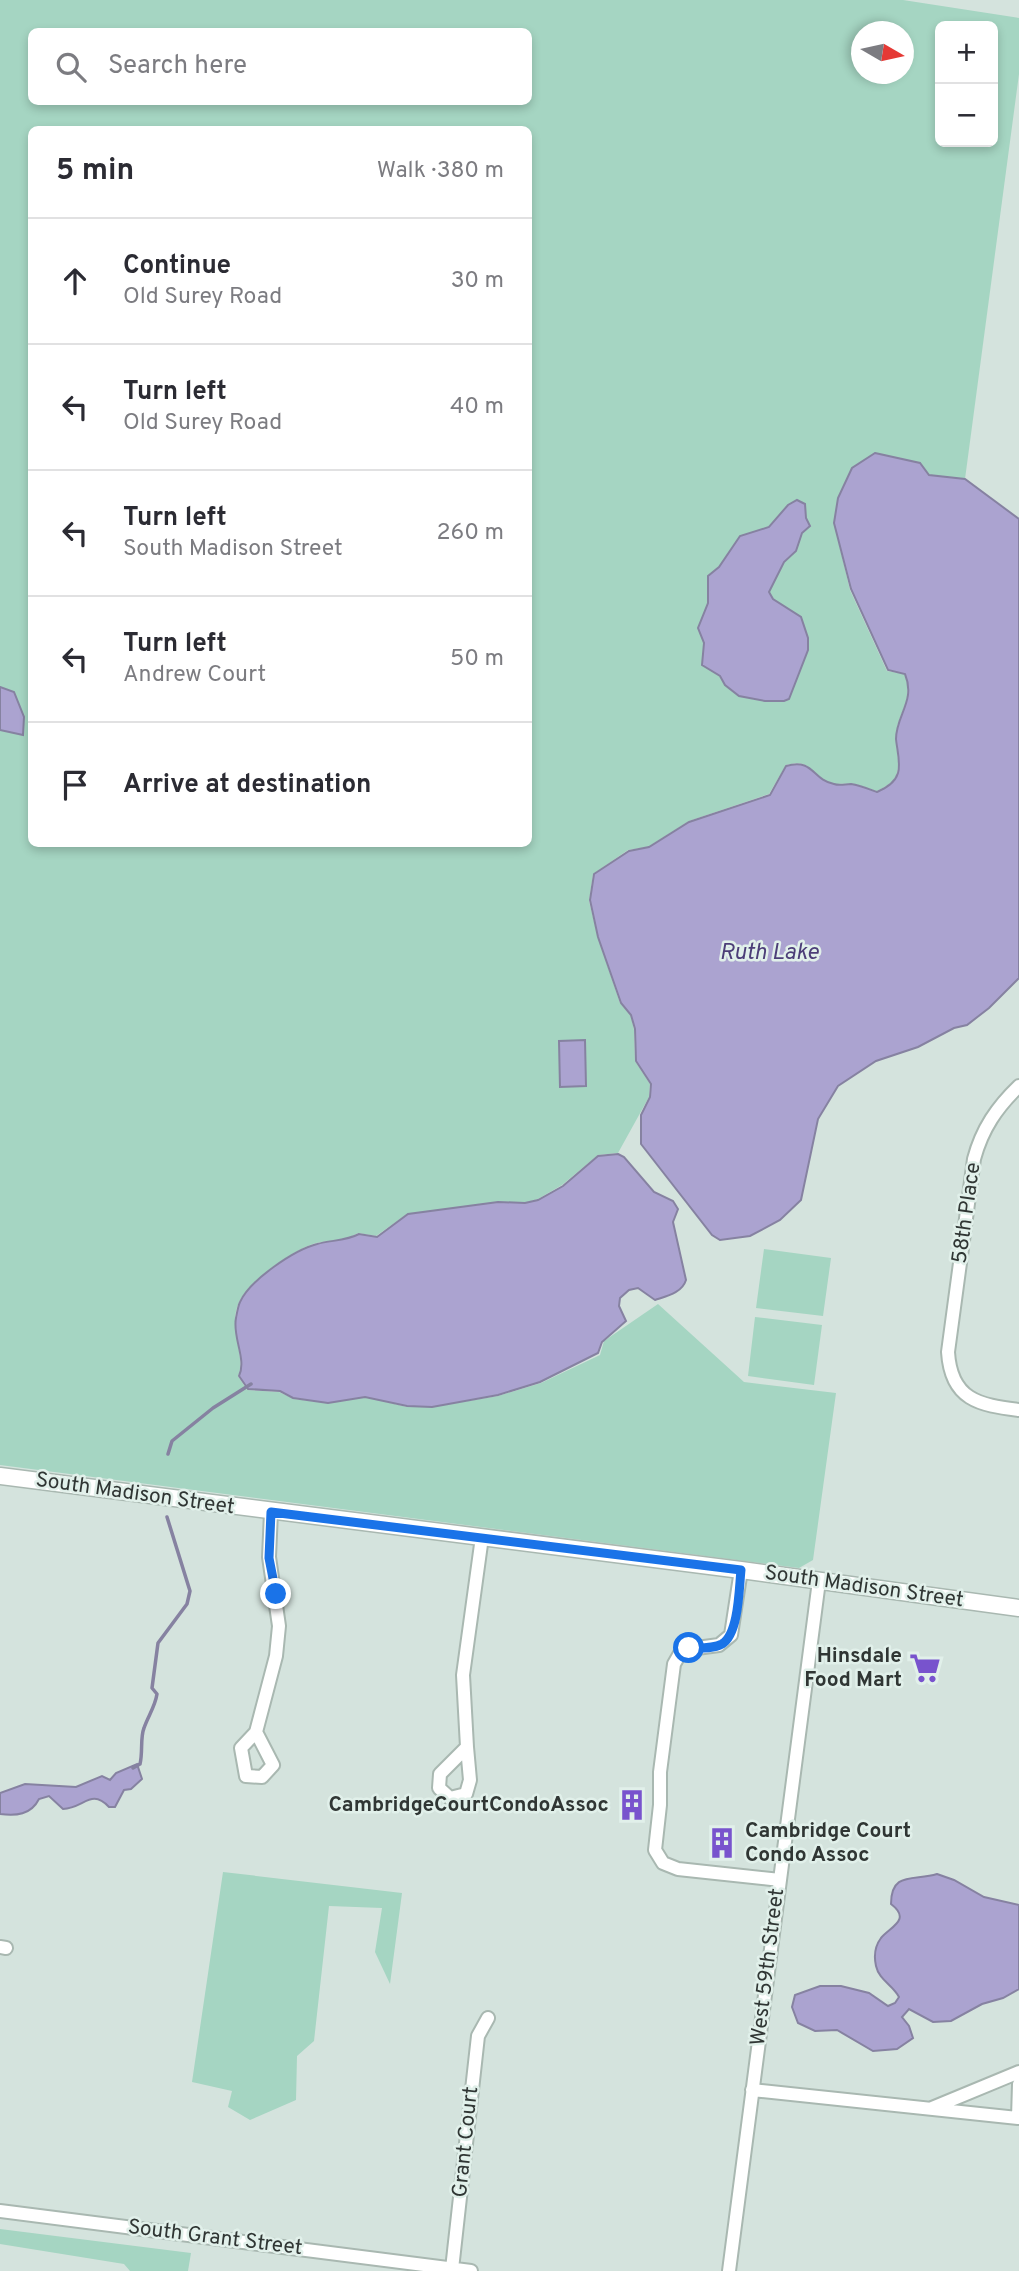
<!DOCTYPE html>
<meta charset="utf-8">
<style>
body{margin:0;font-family:Overpass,sans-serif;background:#f7f7f7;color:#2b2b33}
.controls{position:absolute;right:21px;top:21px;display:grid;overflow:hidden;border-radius:10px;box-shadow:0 4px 10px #0003}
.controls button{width:63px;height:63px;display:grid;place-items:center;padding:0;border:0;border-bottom:2px solid #e1e1e2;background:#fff;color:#2b2b33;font:35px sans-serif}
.compass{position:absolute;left:851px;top:21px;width:63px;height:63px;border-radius:50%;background:#fff;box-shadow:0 4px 10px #0003;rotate:99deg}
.stop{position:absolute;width:21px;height:21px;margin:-16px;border:5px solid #1a73e8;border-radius:50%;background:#fff}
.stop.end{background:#1a73e8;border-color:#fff;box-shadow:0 2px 7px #0008}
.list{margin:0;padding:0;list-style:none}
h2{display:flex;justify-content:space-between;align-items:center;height:91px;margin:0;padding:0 28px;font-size:30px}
h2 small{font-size:23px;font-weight:400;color:#7c7c81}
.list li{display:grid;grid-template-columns:46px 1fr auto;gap:21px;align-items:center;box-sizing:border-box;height:126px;padding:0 28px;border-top:2px solid #e1e1e2}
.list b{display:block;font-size:26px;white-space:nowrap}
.list p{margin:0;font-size:23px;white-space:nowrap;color:#7c7c81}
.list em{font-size:23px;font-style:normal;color:#7c7c81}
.icon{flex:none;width:38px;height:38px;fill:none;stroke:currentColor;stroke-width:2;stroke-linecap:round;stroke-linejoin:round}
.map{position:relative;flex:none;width:1019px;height:2271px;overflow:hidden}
.search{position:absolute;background:#fff;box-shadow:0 4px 10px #0003;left:28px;top:28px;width:504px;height:77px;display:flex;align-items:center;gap:18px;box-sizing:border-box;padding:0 24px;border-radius:10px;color:#7c7c81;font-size:26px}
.panel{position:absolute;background:#fff;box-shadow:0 4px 10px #0003;left:28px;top:126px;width:504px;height:721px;border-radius:10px}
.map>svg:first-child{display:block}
.green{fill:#a5d5c2;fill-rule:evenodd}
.water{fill:#aba3d0;stroke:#8682a1;stroke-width:2}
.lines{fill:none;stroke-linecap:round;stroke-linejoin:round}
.stream{stroke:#8682a1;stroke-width:3.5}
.minor-casing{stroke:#a9b8b1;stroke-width:16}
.tertiary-casing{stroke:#a9b8b1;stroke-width:19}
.minor{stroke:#fff;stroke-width:12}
.tertiary{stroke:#fff;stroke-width:16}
.route{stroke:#1a73e8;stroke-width:9}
.labels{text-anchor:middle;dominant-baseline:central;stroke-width:5;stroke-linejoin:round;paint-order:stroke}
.street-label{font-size:21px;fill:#303634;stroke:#e1f0ea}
.poi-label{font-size:21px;font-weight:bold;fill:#303634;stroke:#e1f0ea;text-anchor:end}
.water-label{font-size:23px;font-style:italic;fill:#4c3e78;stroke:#e1f0ea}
</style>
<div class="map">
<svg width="1019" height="2271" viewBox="0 0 1019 2271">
<rect width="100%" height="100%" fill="#d4e3dd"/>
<!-- green -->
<path class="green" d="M 0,0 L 903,0 L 1019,18 L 1019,74 L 965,479 L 854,467 L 838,498 L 834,523 L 850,590 L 887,671 L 905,674 C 915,701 895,715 896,739 C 896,750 900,762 897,773 C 895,782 885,787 877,791 C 869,789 859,784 851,784 C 841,783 832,786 824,781 C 807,770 810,759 786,765 L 769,794 L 689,821 L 648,847 L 628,850 L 593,874 L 589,901 L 598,938 L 620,1003 L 631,1016 L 634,1030 L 635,1061 L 650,1084 L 649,1097 L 618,1153 L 598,1155 L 562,1185 L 538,1199 L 525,1203 L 498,1202 L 407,1214 L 376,1236 L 358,1233 C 346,1241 330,1240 316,1243 C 294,1249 249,1281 239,1302 C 227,1328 247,1357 238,1376 L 247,1390 L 279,1392 L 294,1399 L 327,1403 L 365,1397 L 407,1407 L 432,1407 L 498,1396 L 541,1383 L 600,1355 L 604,1341 L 658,1304 L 744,1382 L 836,1393 L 813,1560 L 799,1568 L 0,1465 ZM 940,26 L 993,26 L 993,142 L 940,142 ZM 32,32 L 528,32 L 528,102 L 32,102 ZM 862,32 L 904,32 L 904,74 L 862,74 ZM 32,130 L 528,130 L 528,844 L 32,844 Z
M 764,1249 L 831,1258 L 823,1316 L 756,1308 Z
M 755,1317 L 822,1325 L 814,1385 L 748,1376 Z
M 223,1872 L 402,1893 L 390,1984 L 375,1952 L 382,1908 L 329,1906 L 314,2041 L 297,2056 L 296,2100 L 250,2120 L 228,2107 L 232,2091 L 192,2082 Z
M 0,2229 L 191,2253 L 188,2271 L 130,2271 L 124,2264 L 0,2244 Z"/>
<!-- water -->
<path class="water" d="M 875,453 L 920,463 L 929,475 L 965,479 L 1019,519 L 1019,978 L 989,1008 L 967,1025 L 954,1028 L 918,1047 L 876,1061 L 838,1086 L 818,1119 L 801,1200 L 780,1220 L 750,1236 L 720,1240 L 712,1235 L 641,1144 L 641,1115 L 650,1097 L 651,1084 L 636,1061 L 635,1029 L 631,1015 L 621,1003 L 598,937 L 590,900 L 594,874 L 629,851 L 649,847 L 689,822 L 770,795 L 786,766 C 814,758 812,780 834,784 C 840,786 845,784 851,784 C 859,785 869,789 877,792 C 886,788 895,783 898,773 C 901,763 897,750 896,739 C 896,715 916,701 905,674 L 888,670 L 851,589 L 834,523 L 838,498 L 852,468 Z
M 797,500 L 805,504 L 806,518 L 810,526 L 802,533 L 796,551 L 784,562 L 769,592 L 773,599 L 801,617 L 808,638 L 808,650 L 789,699 L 784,701 L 765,701 L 739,696 L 725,685 L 720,676 L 702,665 L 704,643 L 698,628 L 708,603 L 708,576 L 719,567 L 740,536 L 769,527 L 788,505 Z
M 0,687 L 14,692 L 24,717 L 23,735 L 0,730 Z
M 585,1040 L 586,1086 L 560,1087 L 559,1041 Z
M 618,1154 L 624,1157 L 654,1192 L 673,1201 L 678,1209 L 673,1222 L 686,1280 C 682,1293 667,1296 655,1300 L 638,1288 L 629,1290 L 620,1298 L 619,1306 L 626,1321 L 602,1342 L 598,1353 L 540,1382 L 498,1395 L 432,1407 L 407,1406 L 365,1397 L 328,1403 L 293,1398 L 280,1391 L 248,1389 L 239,1376 C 247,1359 232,1337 236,1318 C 237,1313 238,1306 240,1302 C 250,1280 294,1250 317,1244 C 331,1240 346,1241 359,1234 L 377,1237 L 408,1214 L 498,1202 L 525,1203 L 538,1200 L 563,1186 L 598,1156 Z
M 137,1764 L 142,1779 L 131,1789 L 124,1790 L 115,1807 L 109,1807 C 91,1788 84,1808 63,1809 L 49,1796 L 39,1799 C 31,1815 16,1816 0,1814 L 0,1793 L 25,1784 L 76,1787 L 102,1776 L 110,1780 L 116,1773 Z
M 937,1874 L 954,1880 L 984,1897 L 1019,1905 L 1019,1989 L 1003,1998 L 982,2004 L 951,2021 L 933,2022 L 909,2009 L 902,2017 L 909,2026 L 913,2038 L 897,2049 L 873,2051 L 837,2030 L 815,2031 L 798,2023 L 792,2007 L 795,1995 L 820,1986 L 841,1986 L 869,1993 L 888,2006 L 895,2003 L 899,1997 C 893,1985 879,1980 876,1966 C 874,1957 875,1946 881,1938 C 890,1927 912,1920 891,1904 C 891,1871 914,1881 937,1874 Z"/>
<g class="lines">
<!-- stream -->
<path class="stream" d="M 168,1454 L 172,1441 L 213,1408 L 251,1384
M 133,1768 L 140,1764 C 143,1752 140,1738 144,1728 C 148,1716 155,1707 157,1694 L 152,1688 L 158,1643 L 187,1604 L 190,1591 L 167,1517"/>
<defs>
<path id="minor" d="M 1019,1086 C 997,1107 982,1129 974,1159 L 948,1352 C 951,1400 979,1405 1019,1410
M 741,1570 L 731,1635 L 719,1645 L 682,1650 L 674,1664 L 660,1772 L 660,1805 L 655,1850 L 663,1863 L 678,1869 L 780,1880
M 256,1732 L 273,1765 L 262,1777 L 246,1776 L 241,1748 L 256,1732 L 276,1656 L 279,1626 L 269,1557 L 271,1512
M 467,1747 L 470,1780 L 466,1794 L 450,1798 L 439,1788 L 440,1774 L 467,1747 L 463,1675 L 482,1537
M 0,1947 L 6,1948
M 752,2090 L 1018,2118 L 1019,2084
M 932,2108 L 1019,2072
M 0,2211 L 471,2271
M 452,2269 L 478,2036 L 488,2018
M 729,2271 L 819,1581"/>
<path id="tertiary" d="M 0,1476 L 741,1570 L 1019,1608"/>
</defs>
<!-- minor casing -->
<use href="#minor" class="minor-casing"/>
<!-- tertiary casing -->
<use href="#tertiary" class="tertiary-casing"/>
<!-- minor -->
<use href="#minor" class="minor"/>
<!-- tertiary -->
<use href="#tertiary" class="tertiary"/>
</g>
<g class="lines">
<!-- route -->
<path class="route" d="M 276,1594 L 269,1558 L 271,1512 L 741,1570 C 739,1588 739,1634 722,1644 C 713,1649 700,1648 689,1648"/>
</g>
<!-- icons -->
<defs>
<symbol id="supermarket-bare" viewBox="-9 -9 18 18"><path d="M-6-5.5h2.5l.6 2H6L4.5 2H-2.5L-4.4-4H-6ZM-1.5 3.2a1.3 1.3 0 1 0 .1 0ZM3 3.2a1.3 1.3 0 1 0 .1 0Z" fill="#7853cd" stroke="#e1f0ea" stroke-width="2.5" paint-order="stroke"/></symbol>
<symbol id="building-bare" viewBox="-9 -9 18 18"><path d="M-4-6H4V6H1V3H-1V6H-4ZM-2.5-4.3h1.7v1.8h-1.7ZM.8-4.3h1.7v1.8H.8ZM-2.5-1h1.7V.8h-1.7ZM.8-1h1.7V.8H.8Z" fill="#7853cd" stroke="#e1f0ea" stroke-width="2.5" paint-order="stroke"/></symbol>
</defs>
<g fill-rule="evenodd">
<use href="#supermarket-bare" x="903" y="1646" width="44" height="44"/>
<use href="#building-bare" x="610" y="1783" width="44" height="44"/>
<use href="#building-bare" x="700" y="1821" width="44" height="44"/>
</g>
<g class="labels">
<!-- street labels -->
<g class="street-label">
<text transform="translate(967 1213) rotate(-82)">58th Place</text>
<text transform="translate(135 1494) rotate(8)">South Madison Street</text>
<text transform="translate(864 1587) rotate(8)">South Madison Street</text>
<text transform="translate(768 1967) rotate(-83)">West 59th Street</text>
<text transform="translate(466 2142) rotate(-84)">Grant Court</text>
<text transform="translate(215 2238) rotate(7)">South Grant Street</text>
</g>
<!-- poi labels -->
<g class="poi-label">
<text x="902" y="1656">Hinsdale<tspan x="902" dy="24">Food Mart</tspan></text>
<text x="609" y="1805">CambridgeCourtCondoAssoc</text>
<text x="745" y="1831" text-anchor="start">Cambridge Court<tspan x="745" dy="24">Condo Assoc</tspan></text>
</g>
<!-- water labels -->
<g class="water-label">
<text x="769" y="953">Ruth Lake</text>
</g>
</g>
</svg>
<div class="controls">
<button>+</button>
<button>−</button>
</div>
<svg class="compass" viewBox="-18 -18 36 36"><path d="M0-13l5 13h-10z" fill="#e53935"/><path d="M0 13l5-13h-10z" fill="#7c7c81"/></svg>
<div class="stop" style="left:689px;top:1648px"></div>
<div class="stop end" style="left:276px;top:1594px"></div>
<div class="search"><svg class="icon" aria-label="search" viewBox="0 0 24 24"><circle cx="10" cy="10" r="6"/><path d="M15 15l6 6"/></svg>Search here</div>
<section class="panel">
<h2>5 min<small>Walk · 380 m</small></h2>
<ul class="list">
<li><svg class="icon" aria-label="ahead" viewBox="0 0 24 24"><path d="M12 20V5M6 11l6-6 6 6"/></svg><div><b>Continue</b><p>Old Surey Road</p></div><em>30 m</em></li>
<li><svg class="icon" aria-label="left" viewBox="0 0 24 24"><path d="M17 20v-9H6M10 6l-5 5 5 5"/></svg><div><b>Turn left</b><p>Old Surey Road</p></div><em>40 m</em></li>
<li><svg class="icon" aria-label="left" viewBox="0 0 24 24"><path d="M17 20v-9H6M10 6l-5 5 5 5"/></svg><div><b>Turn left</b><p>South Madison Street</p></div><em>260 m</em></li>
<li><svg class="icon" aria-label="left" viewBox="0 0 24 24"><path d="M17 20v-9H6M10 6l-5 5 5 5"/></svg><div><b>Turn left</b><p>Andrew Court</p></div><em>50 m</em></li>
<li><svg class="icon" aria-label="arrive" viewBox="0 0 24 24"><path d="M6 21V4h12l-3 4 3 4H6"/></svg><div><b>Arrive at destination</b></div></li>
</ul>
</section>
</div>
